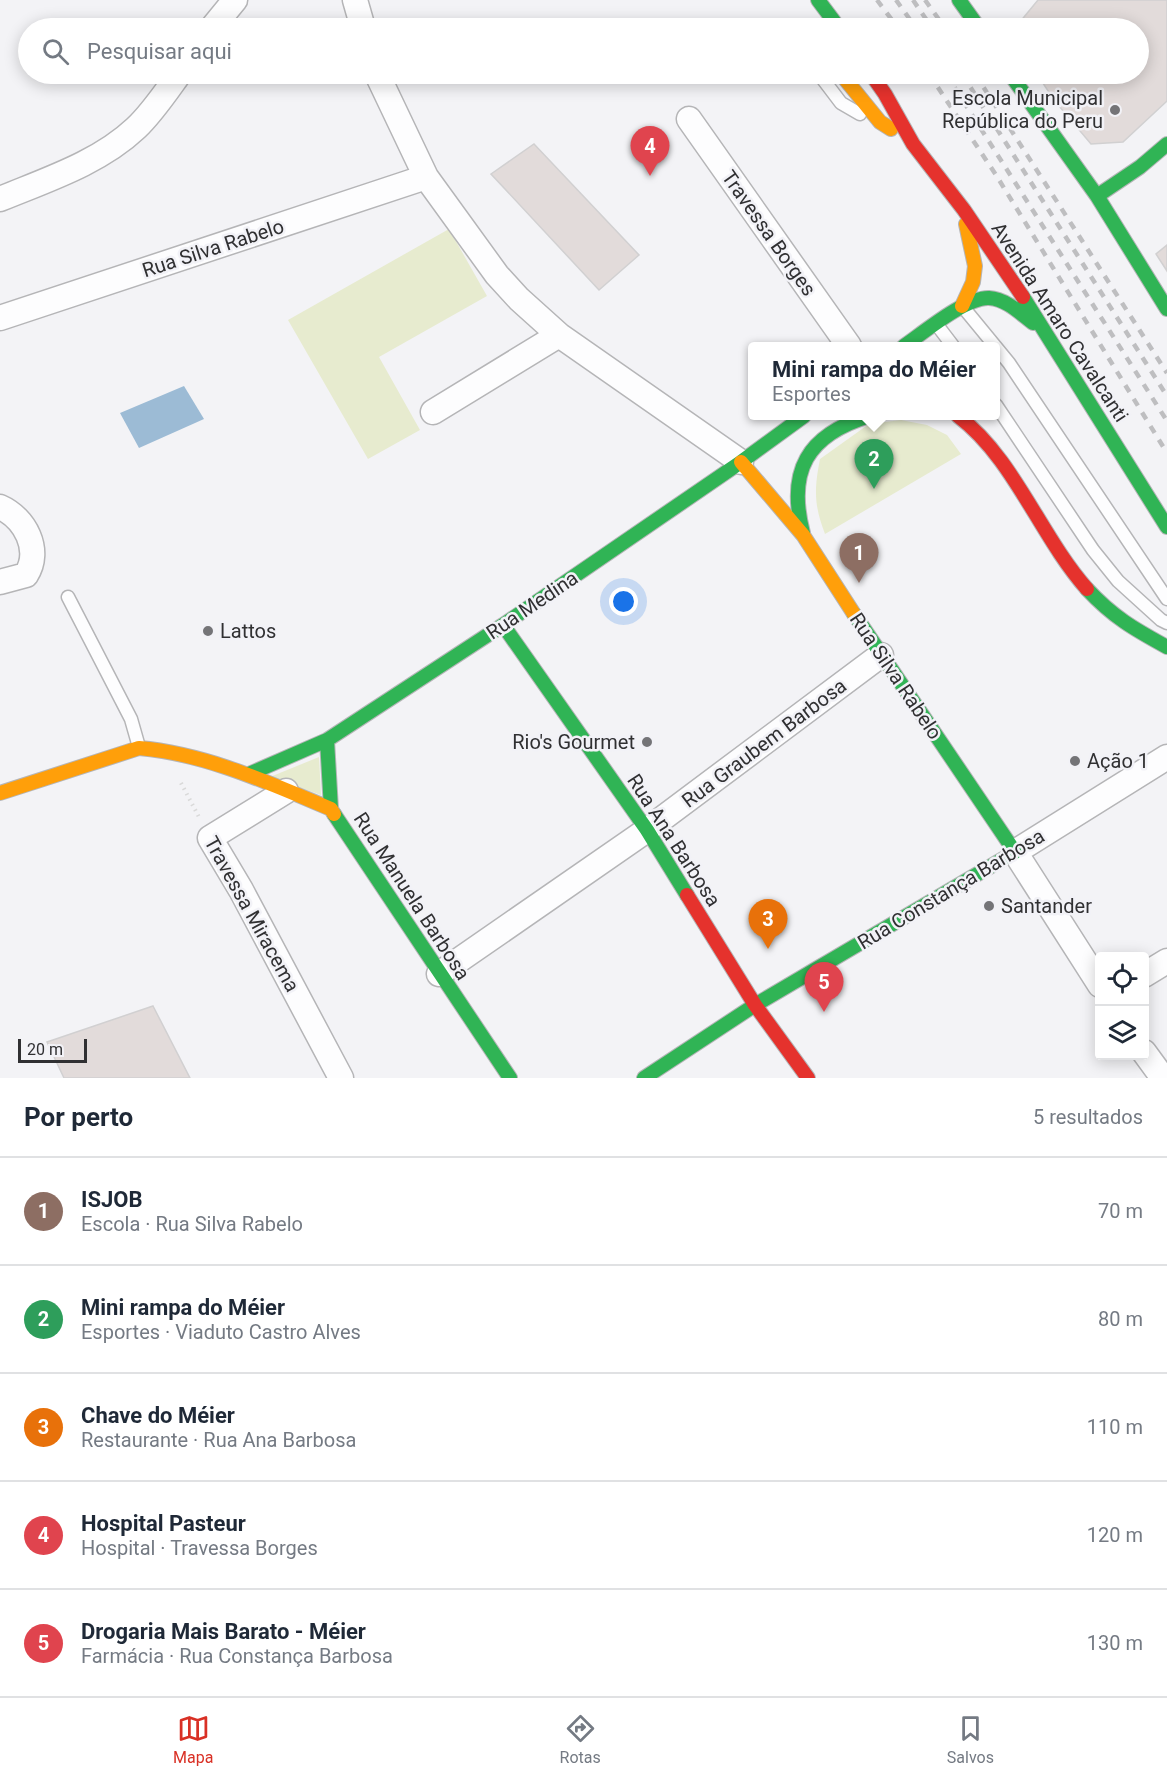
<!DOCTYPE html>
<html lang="pt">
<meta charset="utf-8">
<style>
body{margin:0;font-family:Roboto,sans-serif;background:#f6f6f7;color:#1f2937}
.controls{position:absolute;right:18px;bottom:18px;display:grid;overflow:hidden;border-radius:6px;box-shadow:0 3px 15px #0003}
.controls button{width:54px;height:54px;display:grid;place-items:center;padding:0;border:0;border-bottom:2px solid #e0e1e3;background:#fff;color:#1f2937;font:30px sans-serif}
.scale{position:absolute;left:18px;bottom:15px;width:69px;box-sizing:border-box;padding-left:6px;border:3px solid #303032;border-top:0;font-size:16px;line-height:21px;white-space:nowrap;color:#303032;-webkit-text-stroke:4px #f2f2f7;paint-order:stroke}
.you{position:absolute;left:624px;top:602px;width:21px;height:21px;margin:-15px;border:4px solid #fff;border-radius:50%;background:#1a73e8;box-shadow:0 0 0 9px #1a73e833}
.badge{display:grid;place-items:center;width:39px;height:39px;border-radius:50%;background:#d93025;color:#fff;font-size:20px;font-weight:700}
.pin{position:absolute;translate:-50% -50px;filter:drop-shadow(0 2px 3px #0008)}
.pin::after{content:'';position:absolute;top:32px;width:21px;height:18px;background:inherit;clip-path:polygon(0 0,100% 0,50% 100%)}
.popup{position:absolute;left:748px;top:342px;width:252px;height:78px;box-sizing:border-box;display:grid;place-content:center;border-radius:6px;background:#fff;filter:drop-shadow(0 2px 4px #0005);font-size:20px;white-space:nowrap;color:#747a83}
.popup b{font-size:22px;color:#1f2937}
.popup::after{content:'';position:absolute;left:50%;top:100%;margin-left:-12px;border:12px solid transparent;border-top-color:#fff}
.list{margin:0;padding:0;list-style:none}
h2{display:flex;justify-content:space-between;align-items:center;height:78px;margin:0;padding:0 24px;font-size:26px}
h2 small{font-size:20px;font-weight:400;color:#747a83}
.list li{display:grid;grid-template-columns:39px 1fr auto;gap:18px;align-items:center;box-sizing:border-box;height:108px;padding:0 24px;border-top:2px solid #e0e1e3}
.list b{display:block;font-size:22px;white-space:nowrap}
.list p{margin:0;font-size:20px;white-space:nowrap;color:#747a83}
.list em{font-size:20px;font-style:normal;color:#747a83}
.icon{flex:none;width:33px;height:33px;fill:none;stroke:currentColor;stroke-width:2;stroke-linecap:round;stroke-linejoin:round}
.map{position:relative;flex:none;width:1167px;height:1078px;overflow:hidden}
.search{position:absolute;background:#fff;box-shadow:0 3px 15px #0003;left:18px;right:18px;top:18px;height:66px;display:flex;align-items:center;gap:15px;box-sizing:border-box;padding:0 21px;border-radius:33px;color:#747a83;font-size:22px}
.sheet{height:618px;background:#fff}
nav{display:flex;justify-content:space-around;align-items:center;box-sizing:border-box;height:84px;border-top:2px solid #e0e1e3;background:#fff;font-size:16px;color:#747a83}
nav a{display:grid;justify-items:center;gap:3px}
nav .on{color:#d93025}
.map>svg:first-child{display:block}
.green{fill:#e7ebcf}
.water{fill:#9cbbd5}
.building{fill:#e2dbda;stroke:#d1d0d1;stroke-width:1.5}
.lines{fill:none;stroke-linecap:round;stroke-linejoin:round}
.lane-casing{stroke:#b5b5b7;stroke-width:15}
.street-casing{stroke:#b5b5b7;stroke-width:27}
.fast-casing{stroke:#b5b5b7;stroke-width:16}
.slow-casing{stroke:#b5b5b7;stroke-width:16}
.jam-casing{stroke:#b5b5b7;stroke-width:16}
.path{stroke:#d9d9d9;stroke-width:4;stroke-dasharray:1.5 4.5;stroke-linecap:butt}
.lane{stroke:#fdfdfe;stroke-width:12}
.street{stroke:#fdfdfe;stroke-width:24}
.fast{stroke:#30b455;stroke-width:14}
.slow{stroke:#ff9f0a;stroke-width:14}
.jam{stroke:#e5322d;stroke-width:14}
.rail{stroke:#bebec0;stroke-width:4.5;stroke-dasharray:8 8;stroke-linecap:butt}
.poi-dot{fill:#747477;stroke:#f2f2f7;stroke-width:2}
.labels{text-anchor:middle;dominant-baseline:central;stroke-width:5;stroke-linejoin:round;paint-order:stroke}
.poi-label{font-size:20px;fill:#303032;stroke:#f2f2f7;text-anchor:start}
.street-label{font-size:20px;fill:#303032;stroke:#f2f2f7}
</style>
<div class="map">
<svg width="1167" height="1078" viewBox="0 0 1167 1078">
<rect width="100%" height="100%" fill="#f3f3f6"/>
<!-- green -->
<path class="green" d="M 449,229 L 487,296 L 379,357 L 420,430 L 368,459 L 288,320 Z
M 901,420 L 927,425 L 947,435 L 961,454 L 825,534 C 814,505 814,490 820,459 L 869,424 Z
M 319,757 L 321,795 L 270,777 Z"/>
<!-- water -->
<path class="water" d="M 184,386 L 204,419 L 139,448 L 120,413 Z"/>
<!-- building -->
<path class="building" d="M 1038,0 L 1167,0 L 1167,101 L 1123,142 L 1091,144 L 1054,100 L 1037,74 L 1138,74 L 1138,28 L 1015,28 Z
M 534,144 L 639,255 L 599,290 L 491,174 Z
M 1167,245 L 1167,271 L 1156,254 Z
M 153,1006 L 190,1078 L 64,1078 L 47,1042 Z"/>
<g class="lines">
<defs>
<path id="lane" d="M 810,28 L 811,27
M 819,74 L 841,103 L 860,114
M 963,307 L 1009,363 L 1167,599
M 937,325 L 953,346
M 996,405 L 1093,550 L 1118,581 L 1161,620 L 1167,623
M 68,597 L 131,719 L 139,747"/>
<path id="street" d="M 355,0 L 363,28
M 212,28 L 235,0
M 377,74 L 426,177 L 497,275 L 519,299 L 559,335 L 741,462
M 689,119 L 849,346
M 0,199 C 46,180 99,163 136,128 C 152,113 166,92 179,74
M 0,318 L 426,177
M 433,412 L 559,335
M 0,507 C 25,518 42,550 26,575 L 0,582
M 286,791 L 210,838 L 241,890 L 341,1078
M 439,974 L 647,830 L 881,655
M 1144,975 L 1167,961
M 1100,985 L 1015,852 L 1167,757
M 1144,1052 L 1163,1078"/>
<path id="fast" d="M 818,0 L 839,28
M 959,0 L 979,28
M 1010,74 L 1097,196 L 1167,309
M 1097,196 L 1140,167 L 1167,144
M 1023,297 L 1167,527
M 904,346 C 923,333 966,297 989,298 C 1006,299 1020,313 1033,323
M 803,533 C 787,471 807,435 869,416
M 1087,589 C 1113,617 1134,629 1167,647
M 327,740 L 331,809
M 249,774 L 327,740 L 503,625
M 334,814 L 510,1078
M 687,895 L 647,830 L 503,625 L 741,462 L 804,416
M 644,1078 L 755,1005 L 1015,852 L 854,614"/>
<path id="slow" d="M 841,74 L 880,122 L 891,129
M 962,306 L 973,282 L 975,266 L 966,224
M 741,462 L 803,535 L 854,614
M 0,793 L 139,748 C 207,754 269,783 331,809 L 334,814"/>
<path id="jam" d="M 871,74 L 885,94 L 913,144 L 964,210 L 1023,297
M 958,416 C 1014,458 1040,536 1087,589
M 687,895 L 755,1005 L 808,1078"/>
</defs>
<!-- lane casing -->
<use href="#lane" class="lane-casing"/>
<!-- street casing -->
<use href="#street" class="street-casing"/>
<!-- fast casing -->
<use href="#fast" class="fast-casing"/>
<!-- slow casing -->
<use href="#slow" class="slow-casing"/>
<!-- jam casing -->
<use href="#jam" class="jam-casing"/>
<!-- path -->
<path class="path" d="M 181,783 L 200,819"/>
<!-- lane -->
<use href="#lane" class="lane"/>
<!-- street -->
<use href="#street" class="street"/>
<!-- fast -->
<use href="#fast" class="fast"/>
<!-- slow -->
<use href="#slow" class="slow"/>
<!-- jam -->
<use href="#jam" class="jam"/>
<!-- rail -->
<path class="rail" d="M 877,0 L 898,28
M 896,0 L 916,28
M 913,0 L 932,28
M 925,0 L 945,28
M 929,74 L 996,175 L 1167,453
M 946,74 L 1167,421
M 962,74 L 1167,396
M 975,74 L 1167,373"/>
</g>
<!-- markers -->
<g class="poi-dot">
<circle cx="1115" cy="110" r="6"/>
<circle cx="208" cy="631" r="6"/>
<circle cx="647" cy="742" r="6"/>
<circle cx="1075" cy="761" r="6"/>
<circle cx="989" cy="906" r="6"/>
</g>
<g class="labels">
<!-- poi labels -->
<g class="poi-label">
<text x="1103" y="98" text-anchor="end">Escola Municipal<tspan x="1103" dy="23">República do Peru</tspan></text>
<text x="220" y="631">Lattos</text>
<text x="635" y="742" text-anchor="end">Rio's Gourmet</text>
<text x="1087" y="761">Ação 1</text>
<text x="1001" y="906">Santander</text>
</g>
<!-- street labels -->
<g class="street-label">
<text transform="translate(769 233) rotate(55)">Travessa Borges</text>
<text transform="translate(213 248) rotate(-18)">Rua Silva Rabelo</text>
<text transform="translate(1060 322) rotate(57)">Avenida Amaro Cavalcanti</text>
<text transform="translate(532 605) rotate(-34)">Rua Medina</text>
<text transform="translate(896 676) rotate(56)">Rua Silva Rabelo</text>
<text transform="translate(764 743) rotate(-37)">Rua Graubem Barbosa</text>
<text transform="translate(674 840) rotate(57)">Rua Ana Barbosa</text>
<text transform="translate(951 889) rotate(-31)">Rua Constança Barbosa</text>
<text transform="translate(412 896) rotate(57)">Rua Manuela Barbosa</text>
<text transform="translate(252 914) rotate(61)">Travessa Miracema</text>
</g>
</g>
</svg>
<div class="controls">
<button><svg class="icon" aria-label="locate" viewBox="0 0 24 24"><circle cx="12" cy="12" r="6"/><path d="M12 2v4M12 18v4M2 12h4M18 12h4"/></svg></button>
<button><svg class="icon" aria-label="layers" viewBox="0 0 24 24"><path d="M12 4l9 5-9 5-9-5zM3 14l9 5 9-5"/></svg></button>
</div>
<div class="scale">20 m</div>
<div class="you"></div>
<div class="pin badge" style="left:859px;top:583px;background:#8d6e63">1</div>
<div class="pin badge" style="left:874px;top:489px;background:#2e9e5b">2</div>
<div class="popup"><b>Mini rampa do Méier</b>Esportes</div>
<div class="pin badge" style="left:768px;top:949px;background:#e8710a">3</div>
<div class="pin badge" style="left:650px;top:176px;background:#e0444e">4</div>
<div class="pin badge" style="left:824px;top:1012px;background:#e0444e">5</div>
<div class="search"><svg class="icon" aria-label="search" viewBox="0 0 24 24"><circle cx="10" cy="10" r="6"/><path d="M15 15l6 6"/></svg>Pesquisar aqui</div>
</div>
<section class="sheet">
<h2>Por perto<small>5 resultados</small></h2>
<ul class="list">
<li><span class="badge" style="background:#8d6e63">1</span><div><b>ISJOB</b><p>Escola · Rua Silva Rabelo</p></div><em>70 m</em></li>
<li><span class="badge" style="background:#2e9e5b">2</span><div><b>Mini rampa do Méier</b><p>Esportes · Viaduto Castro Alves</p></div><em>80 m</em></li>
<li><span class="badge" style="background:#e8710a">3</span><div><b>Chave do Méier</b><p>Restaurante · Rua Ana Barbosa</p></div><em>110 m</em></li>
<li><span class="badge" style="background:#e0444e">4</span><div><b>Hospital Pasteur</b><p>Hospital · Travessa Borges</p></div><em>120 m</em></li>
<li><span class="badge" style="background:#e0444e">5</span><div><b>Drogaria Mais Barato - Méier</b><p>Farmácia · Rua Constança Barbosa</p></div><em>130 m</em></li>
</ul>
</section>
<nav>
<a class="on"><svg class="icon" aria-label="map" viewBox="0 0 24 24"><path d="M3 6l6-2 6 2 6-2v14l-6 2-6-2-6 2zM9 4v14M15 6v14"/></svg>Mapa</a>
<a><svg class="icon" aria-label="directions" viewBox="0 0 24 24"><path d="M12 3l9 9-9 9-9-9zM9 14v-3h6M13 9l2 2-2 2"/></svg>Rotas</a>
<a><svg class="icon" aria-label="saved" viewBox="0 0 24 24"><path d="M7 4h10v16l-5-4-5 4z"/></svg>Salvos</a>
</nav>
